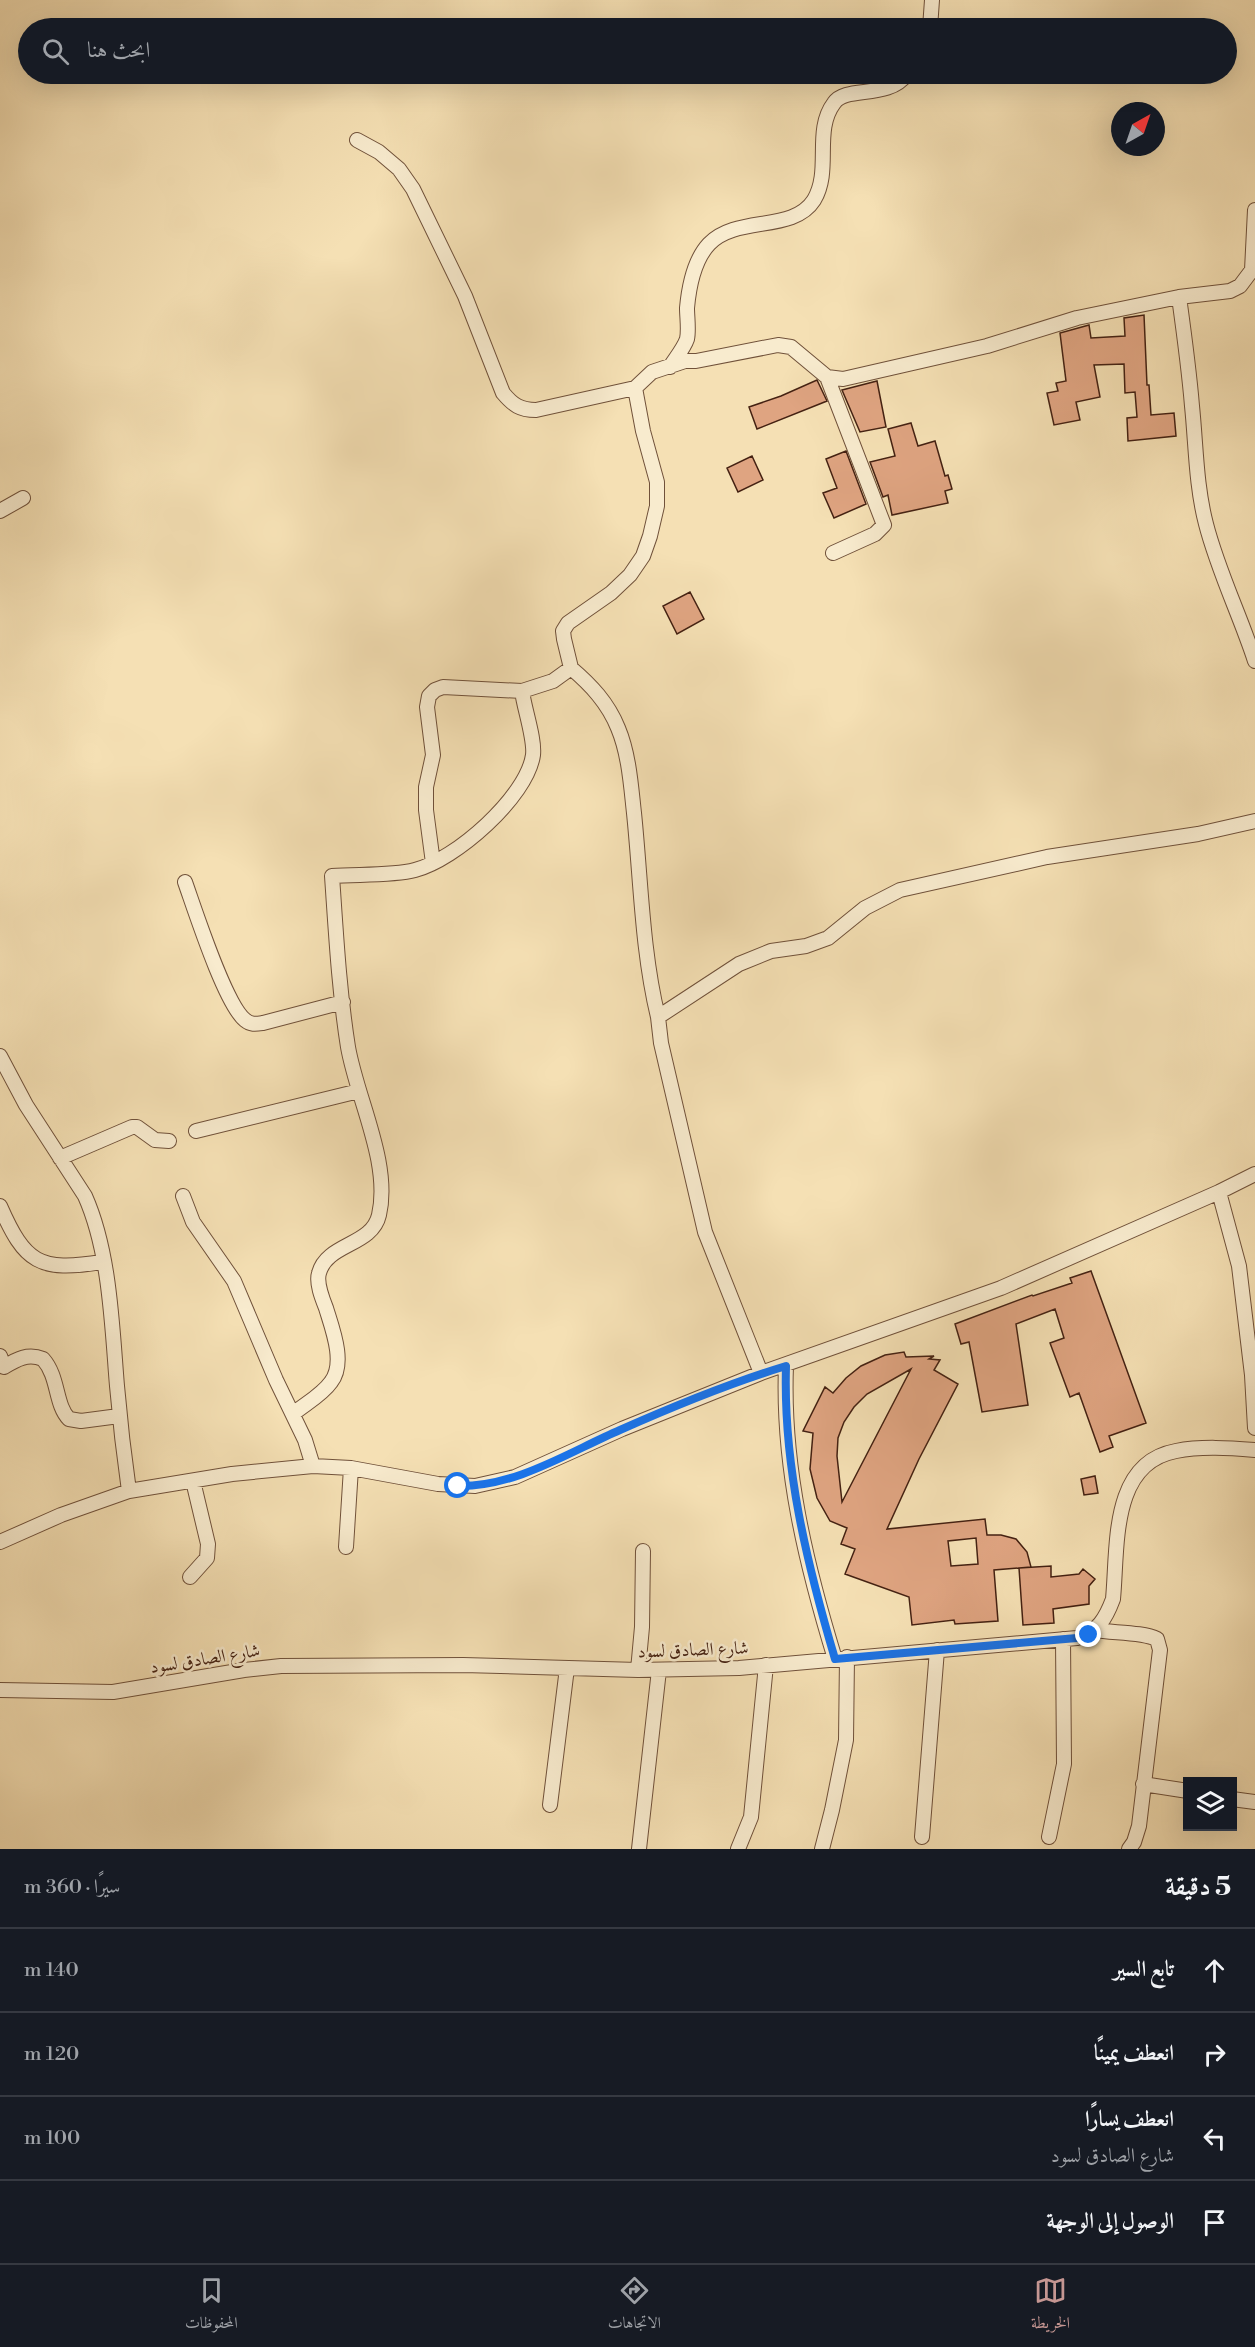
<!DOCTYPE html>
<html lang="ar">
<meta charset="utf-8">
<style>
body{margin:0;font-family:"Libre Bodoni",Amiri,serif;background:#20242c;color:#f1f3f6;direction:rtl}
.controls{position:absolute;right:18px;bottom:18px;display:grid;overflow:hidden;border-radius:0px;box-shadow:0 6px 24px #0002}
.controls button{width:54px;height:54px;display:grid;place-items:center;padding:0;border:0;border-bottom:2px solid #363941;background:#171b24;color:#f1f3f6;font:30px sans-serif}
.compass{position:absolute;left:1111px;top:102px;width:54px;height:54px;border-radius:50%;background:#171b24;box-shadow:0 6px 24px #0002;rotate:40deg}
.stop{position:absolute;width:18px;height:18px;margin:-14px;border:4px solid #1a73e8;border-radius:50%;background:#fff}
.stop.end{background:#1a73e8;border-color:#fff;box-shadow:0 2px 6px #0008}
.list{margin:0;padding:0;list-style:none}
h2{display:flex;justify-content:space-between;align-items:center;height:78px;margin:0;padding:0 24px;font-size:26px}
h2 small{font-size:20px;font-weight:400;color:#9ea1a6}
.list li{display:grid;grid-template-columns:39px 1fr auto;gap:18px;align-items:center;box-sizing:border-box;height:84px;padding:0 24px;border-top:2px solid #363941}
.list b{display:block;font-size:22px;white-space:nowrap}
.list p{margin:0;font-size:20px;white-space:nowrap;color:#9ea1a6}
.list em{font-size:20px;font-style:normal;color:#9ea1a6}
.icon{flex:none;width:33px;height:33px;fill:none;stroke:currentColor;stroke-width:2;stroke-linecap:round;stroke-linejoin:round}
.map{position:relative;flex:none;width:1255px;height:1849px;overflow:hidden;direction:ltr}
.search{position:absolute;background:#171b24;box-shadow:0 6px 24px #0002;left:18px;right:18px;top:18px;height:66px;display:flex;align-items:center;gap:15px;box-sizing:border-box;padding:0 21px;border-radius:33px;color:#9ea1a6;font-size:22px}
.sheet{height:414px;background:#171b24}
nav{display:flex;justify-content:space-around;align-items:center;box-sizing:border-box;height:84px;border-top:2px solid #363941;background:#171b24;font-size:16px;color:#9ea1a6}
nav a{display:grid;justify-items:center;gap:3px}
nav .on{color:#c59692}
.map>svg:first-child{display:block}
.building{fill:#dfa481;stroke:#442112;stroke-width:1.5;fill-rule:evenodd}
.lines{fill:none;stroke-linecap:round;stroke-linejoin:round}
.minor-casing{stroke:#70513a;stroke-width:16}
.minor{stroke:#f8ebce;stroke-width:14}
.route{stroke:#1a73e8;stroke-width:8}
.labels{text-anchor:middle;dominant-baseline:central;stroke-width:5;stroke-linejoin:round;paint-order:stroke}
.street-label{font-size:18px;fill:#442112;stroke:#f8ebce}
</style>
<div class="map">
<svg width="1255" height="1849" viewBox="0 0 1255 1849">
<rect width="100%" height="100%" fill="#f5e0b4"/>
<filter id="stains"><feTurbulence type="fractalNoise" baseFrequency=".00333" numOctaves="4"/><feColorMatrix values="0 0 0 0 .2 0 0 0 0 .09 0 0 0 0 .02 0 0 0 .5 -.17"/></filter>
<radialGradient id="worn" r=".72"><stop offset=".6" stop-color="#630" stop-opacity="0"/><stop offset="1" stop-color="#630" stop-opacity=".3"/></radialGradient>
<!-- building -->
<path class="building" d="M 1144,315 L 1147,385 L 1149,385 L 1151,415 L 1174,413 L 1176,436 L 1128,441 L 1127,418 L 1137,417 L 1135,392 L 1125,393 L 1124,364 L 1094,365 L 1100,397 L 1076,402 L 1080,420 L 1054,425 L 1047,393 L 1058,391 L 1056,383 L 1066,381 L 1060,333 L 1089,325 L 1091,338 L 1125,336 L 1124,318 Z
M 817,380 L 827,401 L 757,429 L 749,407 L 781,396 Z
M 877,381 L 886,427 L 860,432 L 842,390 Z
M 911,423 L 918,446 L 935,441 L 945,476 L 948,475 L 952,489 L 945,491 L 948,503 L 892,515 L 888,495 L 883,497 L 870,462 L 895,456 L 888,429 Z
M 846,451 L 866,504 L 834,518 L 823,493 L 837,488 L 826,459 Z
M 752,456 L 763,480 L 738,492 L 727,468 Z
M 690,592 L 704,619 L 677,634 L 663,606 Z
M 1091,1271 L 1146,1423 L 1109,1436 L 1113,1447 L 1100,1452 L 1079,1393 L 1070,1397 L 1050,1343 L 1064,1338 L 1055,1309 L 1016,1324 L 1028,1405 L 982,1412 L 969,1342 L 961,1344 L 955,1324 L 1032,1295 L 1033,1296 L 1072,1283 L 1070,1278 Z
M 904,1352 L 906,1357 L 934,1356 L 929,1359 L 940,1360 L 934,1370 L 958,1384 L 919,1459 L 887,1529 L 985,1519 L 987,1535 L 1001,1535 L 1016,1539 L 1027,1552 L 1031,1567 L 994,1570 L 998,1621 L 955,1624 L 954,1620 L 912,1625 L 909,1597 L 845,1574 L 855,1549 L 841,1544 L 847,1528 L 830,1521 L 817,1498 L 810,1469 L 813,1433 L 803,1431 L 825,1387 L 833,1393 L 846,1378 L 861,1366 L 885,1355 ZM 911,1369 L 842,1502 L 837,1456 L 838,1438 L 844,1422 L 854,1407 L 867,1394 ZM 976,1538 L 978,1564 L 951,1566 L 948,1541 Z
M 1095,1476 L 1098,1493 L 1084,1495 L 1081,1479 Z
M 1051,1566 L 1051,1577 L 1079,1574 L 1083,1569 L 1095,1579 L 1089,1586 L 1089,1604 L 1053,1609 L 1054,1623 L 1023,1625 L 1019,1568 Z"/>
<g class="lines">
<defs>
<path id="minor" d="M 930,28 L 932,0
M 357,140 L 379,152 L 399,169 L 413,189 L 465,296 L 503,393 C 513,405 520,410 536,410 L 635,388 L 652,372 L 685,361 L 696,361 L 778,345 L 791,347 L 827,377 L 843,379 L 987,346 L 1077,318 L 1179,297 L 1230,291 L 1240,286 L 1252,270 L 1255,210
M 1179,297 C 1184,333 1189,369 1192,406 C 1196,445 1196,486 1206,524 C 1218,571 1240,615 1255,661
M 670,367 C 675,359 684,348 687,339 C 689,330 687,317 687,308 C 689,286 694,260 709,244 C 737,215 793,233 814,200 C 832,170 813,131 834,103 C 846,85 888,100 907,74
M 827,377 L 884,525 L 875,534 L 833,553
M 0,511 L 23,498
M 571,668 C 591,685 608,703 618,728 C 629,754 631,786 634,813 C 641,881 642,951 658,1017
M 433,863 L 426,810 L 426,787 L 433,755 L 427,707 L 429,696 L 435,690 L 443,687 L 522,691 L 553,681 L 571,668 L 564,639 L 563,631 L 568,623 L 611,593 L 630,575 L 643,556 L 650,536 L 657,506 L 657,482 L 643,431 L 635,388
M 185,882 C 195,910 225,1004 245,1020 C 251,1025 256,1024 263,1023 L 343,1002
M 0,1056 L 26,1105 L 85,1196 C 110,1252 112,1326 117,1386 C 120,1421 124,1456 129,1491
M 196,1131 L 359,1091
M 60,1158 L 132,1127 L 137,1127 L 155,1140 L 169,1141
M 1219,1192 L 1239,1266 L 1252,1375 L 1255,1428
M 183,1196 L 193,1222 L 234,1281 L 276,1380 L 305,1440 L 313,1466
M 0,1206 C 25,1263 39,1272 102,1262
M 0,1356 L 4,1367 C 17,1359 28,1353 43,1359 C 59,1377 55,1405 69,1419 L 81,1421 L 119,1416
M 786,1366 C 782,1466 806,1564 835,1659
M 761,1373 L 705,1232 L 661,1043 L 658,1017 L 739,964 L 771,951 L 806,946 L 828,938 L 865,908 L 900,890 L 1047,857 L 1198,834 L 1255,821
M 293,1414 C 305,1404 322,1395 331,1382 C 346,1363 332,1328 326,1308 C 322,1298 316,1283 319,1273 C 327,1243 372,1246 379,1215 C 391,1163 357,1099 348,1047 C 339,990 336,933 332,876 C 357,874 392,876 415,870 C 455,860 527,797 533,755 C 535,739 524,708 522,691
M 0,1542 L 61,1515 L 129,1491 L 232,1474 L 313,1466 L 351,1468 L 438,1484 L 475,1486 L 515,1477 L 622,1429 L 761,1373 L 1001,1288 L 1219,1192 L 1255,1174
M 346,1547 L 351,1468
M 190,1577 L 207,1558 L 208,1544 L 193,1481
M 1095,1630 C 1113,1633 1143,1632 1157,1639 L 1160,1650 L 1139,1826 L 1134,1842 L 1129,1849
M 638,1670 L 642,1627 L 643,1551
M 0,1690 L 113,1692 L 244,1670 L 281,1666 L 463,1665 L 638,1670 L 739,1668 L 1077,1638 C 1098,1632 1106,1618 1113,1599 C 1118,1547 1110,1463 1176,1451 C 1201,1446 1230,1448 1255,1450
M 1143,1784 L 1188,1791
M 1232,1799 L 1255,1802
M 550,1805 L 567,1668
M 922,1837 L 937,1650
M 1049,1837 L 1064,1764 L 1063,1639
M 639,1849 L 659,1670
M 738,1849 L 751,1817 L 766,1665
M 822,1849 L 832,1810 L 846,1740 L 847,1657"/>
</defs>
<!-- minor casing -->
<use href="#minor" class="minor-casing"/>
<!-- minor -->
<use href="#minor" class="minor"/>
</g>
<g class="lines">
<!-- route -->
<path class="route" d="M 458,1486 C 516,1487 569,1452 620,1430 C 674,1406 730,1383 786,1366 C 783,1466 807,1564 835,1659 L 1077,1638 L 1089,1635"/>
</g>
<g class="labels">
<!-- street labels -->
<g class="street-label">
<text transform="translate(693 1650) rotate(-2)">شارع الصادق لسود</text>
<text transform="translate(205 1659) rotate(-9)">شارع الصادق لسود</text>
</g>
</g>
<rect width="100%" height="100%" filter="url(#stains)"/>
<rect width="100%" height="100%" fill="url(#worn)"/>
</svg>
<div class="controls">
<button><svg class="icon" aria-label="layers" viewBox="0 0 24 24"><path d="M12 4l9 5-9 5-9-5zM3 14l9 5 9-5"/></svg></button>
</div>
<svg class="compass" viewBox="-18 -18 36 36"><path d="M0-13l5 13h-10z" fill="#e53935"/><path d="M0 13l5-13h-10z" fill="#9ea1a6"/></svg>
<div class="stop" style="left:458px;top:1486px"></div>
<div class="stop end" style="left:1089px;top:1635px"></div>
<div class="search"><svg class="icon" aria-label="search" viewBox="0 0 24 24"><circle cx="10" cy="10" r="6"/><path d="M15 15l6 6"/></svg>ابحث هنا</div>
</div>
<section class="sheet">
<h2>5 دقيقة<small>سيرًا · 360 m</small></h2>
<ul class="list">
<li><svg class="icon" aria-label="ahead" viewBox="0 0 24 24"><path d="M12 20V5M6 11l6-6 6 6"/></svg><div><b>تابع السير</b></div><em>140 m</em></li>
<li><svg class="icon" aria-label="right" viewBox="0 0 24 24"><path d="M7 20v-9h11M14 6l5 5-5 5"/></svg><div><b>انعطف يمينًا</b></div><em>120 m</em></li>
<li><svg class="icon" aria-label="left" viewBox="0 0 24 24"><path d="M17 20v-9H6M10 6l-5 5 5 5"/></svg><div><b>انعطف يسارًا</b><p>شارع الصادق لسود</p></div><em>100 m</em></li>
<li><svg class="icon" aria-label="arrive" viewBox="0 0 24 24"><path d="M6 21V4h12l-3 4 3 4H6"/></svg><div><b>الوصول إلى الوجهة</b></div></li>
</ul>
</section>
<nav>
<a class="on"><svg class="icon" aria-label="map" viewBox="0 0 24 24"><path d="M3 6l6-2 6 2 6-2v14l-6 2-6-2-6 2zM9 4v14M15 6v14"/></svg>الخريطة</a>
<a><svg class="icon" aria-label="directions" viewBox="0 0 24 24"><path d="M12 3l9 9-9 9-9-9zM9 14v-3h6M13 9l2 2-2 2"/></svg>الاتجاهات</a>
<a><svg class="icon" aria-label="saved" viewBox="0 0 24 24"><path d="M7 4h10v16l-5-4-5 4z"/></svg>المحفوظات</a>
</nav>
